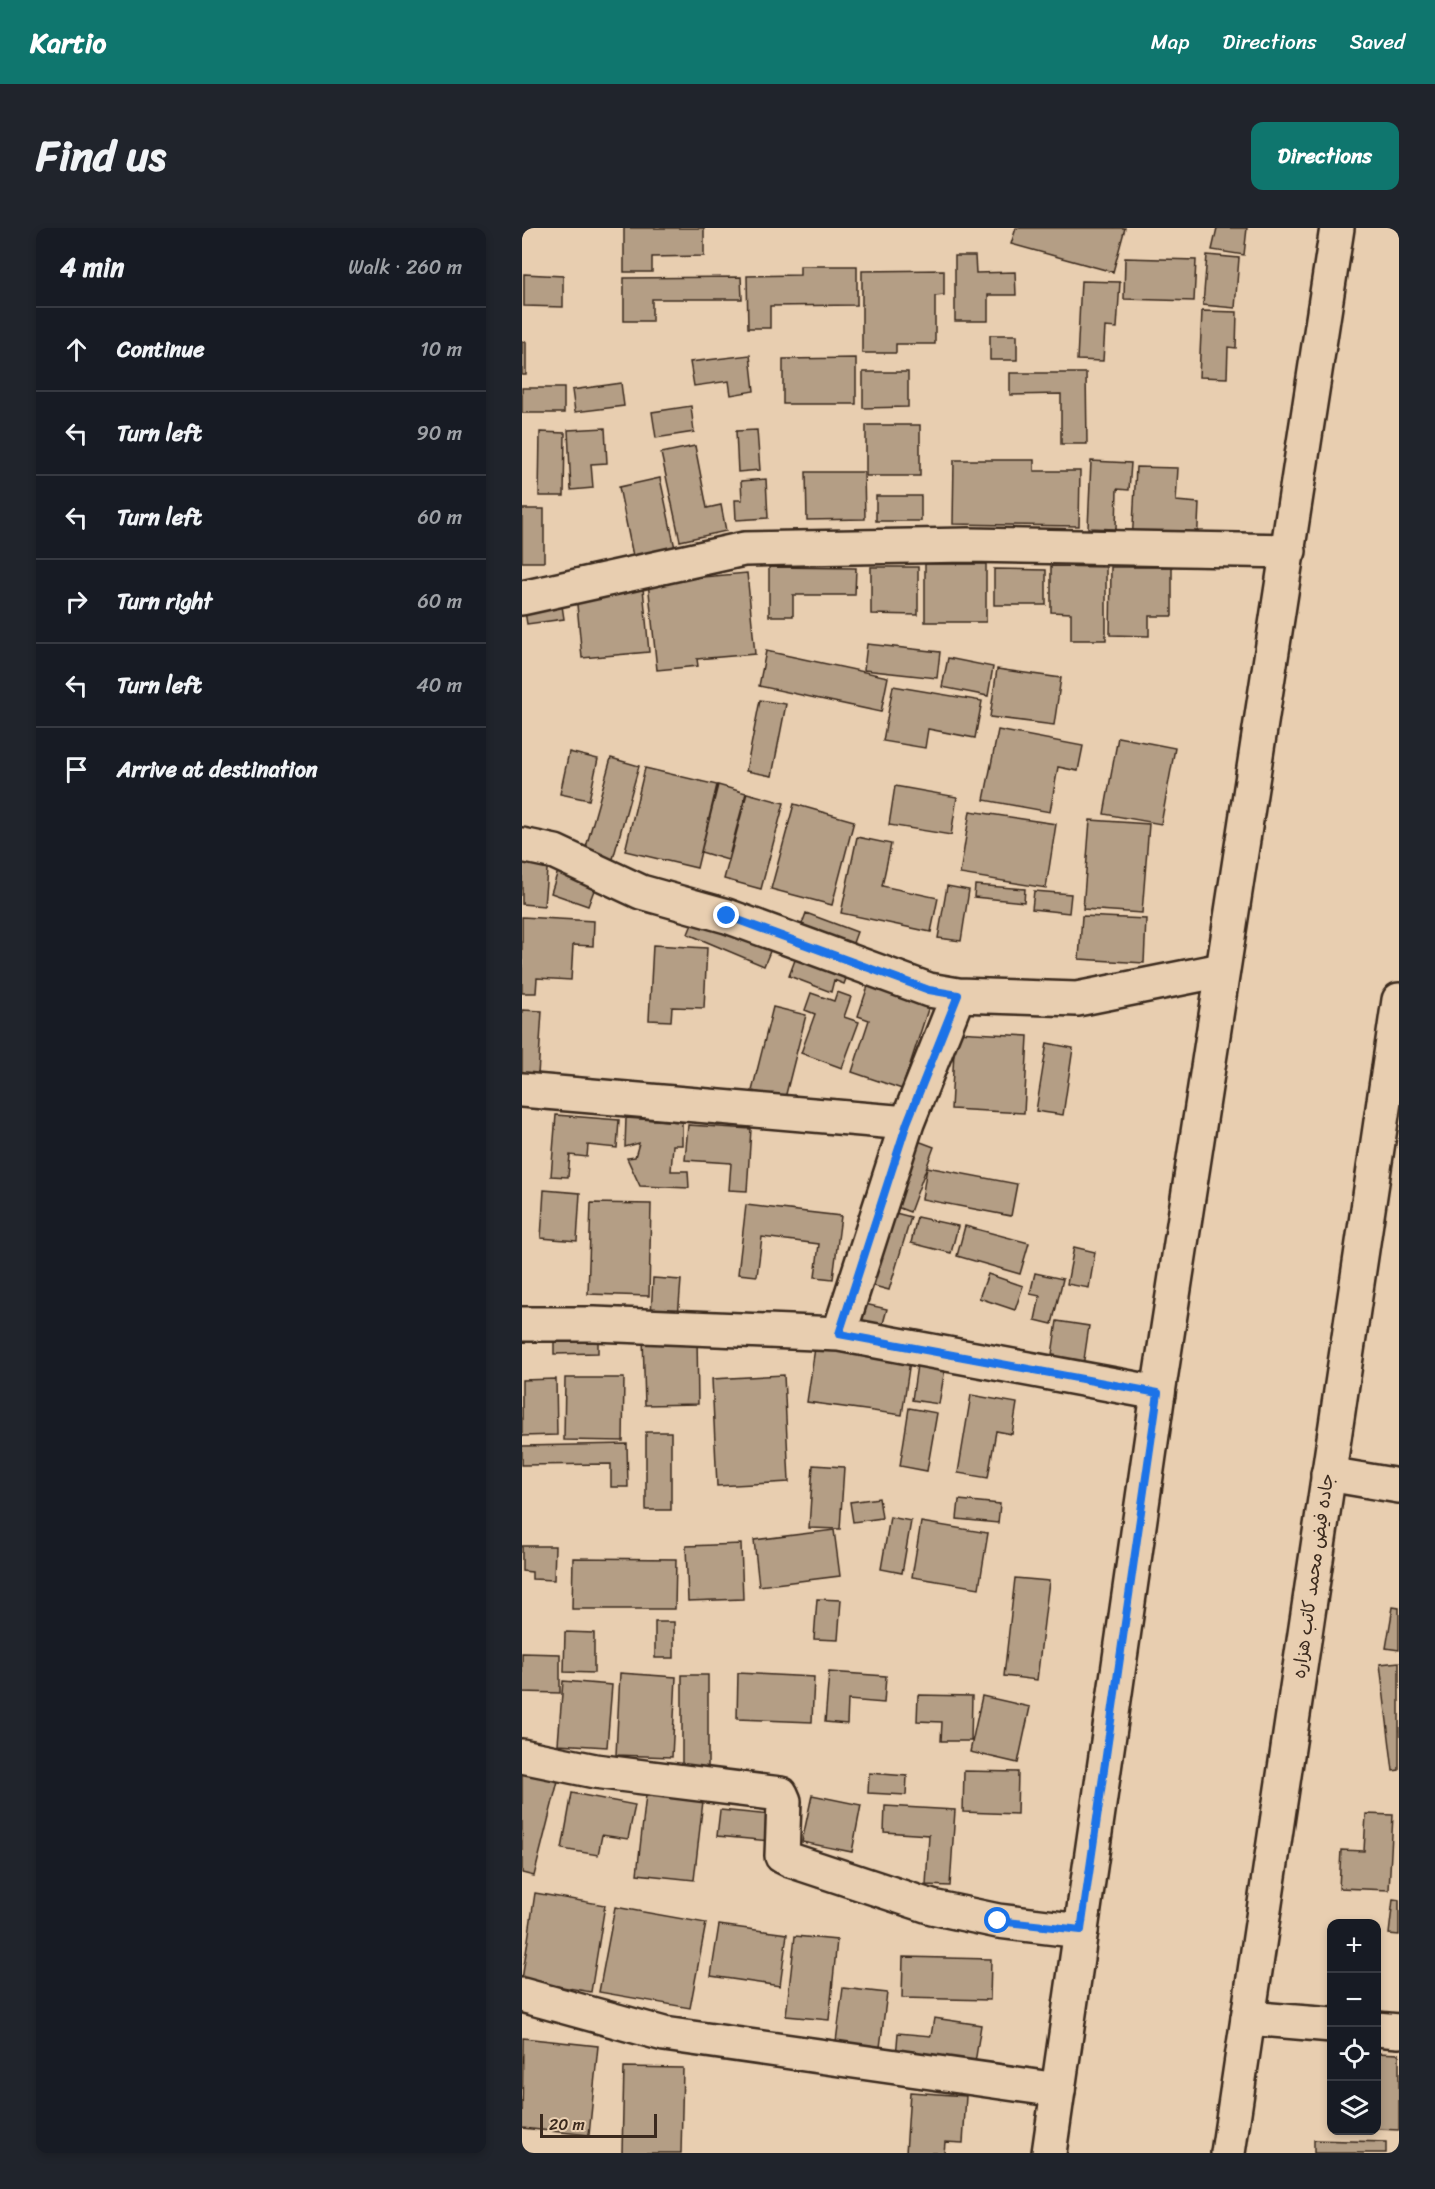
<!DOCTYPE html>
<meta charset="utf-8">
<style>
body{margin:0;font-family:Sriracha,"Playpen Sans Arabic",sans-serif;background:#20242c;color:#f1f3f6}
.controls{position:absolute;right:18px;bottom:18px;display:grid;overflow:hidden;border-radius:12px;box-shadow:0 3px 9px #0003}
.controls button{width:54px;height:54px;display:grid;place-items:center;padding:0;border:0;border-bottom:2px solid #363941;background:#171b24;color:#f1f3f6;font:30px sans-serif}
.scale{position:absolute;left:18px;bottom:15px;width:117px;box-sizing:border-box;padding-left:6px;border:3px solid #3b2a1e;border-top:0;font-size:16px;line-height:21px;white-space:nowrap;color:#3b2a1e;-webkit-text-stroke:4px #e8ceb0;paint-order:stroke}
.stop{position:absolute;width:18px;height:18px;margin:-14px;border:4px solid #1a73e8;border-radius:50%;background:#fff}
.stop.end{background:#1a73e8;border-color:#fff;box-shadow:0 2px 6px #0008}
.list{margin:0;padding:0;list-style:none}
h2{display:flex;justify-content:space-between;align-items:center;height:78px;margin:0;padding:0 24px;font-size:26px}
h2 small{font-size:20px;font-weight:400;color:#9ea1a6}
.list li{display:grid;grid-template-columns:39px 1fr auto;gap:18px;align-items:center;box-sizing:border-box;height:84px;padding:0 24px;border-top:2px solid #363941}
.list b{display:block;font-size:22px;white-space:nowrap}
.list em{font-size:20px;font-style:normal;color:#9ea1a6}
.icon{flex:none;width:33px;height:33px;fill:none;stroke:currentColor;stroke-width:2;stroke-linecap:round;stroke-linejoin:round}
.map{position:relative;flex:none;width:877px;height:1925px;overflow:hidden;border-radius:12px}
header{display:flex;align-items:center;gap:36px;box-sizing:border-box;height:84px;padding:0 30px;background:#0f766e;color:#fff}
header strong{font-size:28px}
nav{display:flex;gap:33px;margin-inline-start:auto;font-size:21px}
.intro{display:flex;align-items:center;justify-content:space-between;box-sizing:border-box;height:144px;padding:0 36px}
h1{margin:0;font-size:42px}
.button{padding:15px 27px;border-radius:12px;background:#0f766e;color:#fff;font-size:21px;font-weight:700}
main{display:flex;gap:36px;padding:0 36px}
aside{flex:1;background:#171b24;border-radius:12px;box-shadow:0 3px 9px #0003}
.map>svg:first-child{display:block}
.building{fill:#b49e85;stroke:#3b2a1e;stroke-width:1.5}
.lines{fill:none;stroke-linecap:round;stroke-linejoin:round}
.minor-casing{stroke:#3b2a1e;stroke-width:38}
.primary-casing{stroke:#3b2a1e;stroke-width:38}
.minor{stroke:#e8ceb0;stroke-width:33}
.primary{stroke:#e8ceb0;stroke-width:33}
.route{stroke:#1a73e8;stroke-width:8}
.labels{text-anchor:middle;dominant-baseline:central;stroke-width:4.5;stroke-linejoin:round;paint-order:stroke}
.street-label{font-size:18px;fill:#3b2a1e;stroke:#e8ceb0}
</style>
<header>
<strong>Kartio</strong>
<nav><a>Map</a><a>Directions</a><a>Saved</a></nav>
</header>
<div class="intro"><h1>Find us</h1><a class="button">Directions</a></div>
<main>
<aside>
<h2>4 min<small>Walk · 260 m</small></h2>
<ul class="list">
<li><svg class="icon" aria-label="ahead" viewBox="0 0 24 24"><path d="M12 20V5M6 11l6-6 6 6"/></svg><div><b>Continue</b></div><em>10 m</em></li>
<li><svg class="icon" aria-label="left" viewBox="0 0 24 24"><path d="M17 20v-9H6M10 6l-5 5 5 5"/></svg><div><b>Turn left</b></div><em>90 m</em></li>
<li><svg class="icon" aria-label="left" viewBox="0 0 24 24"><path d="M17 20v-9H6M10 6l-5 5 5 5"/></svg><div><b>Turn left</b></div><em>60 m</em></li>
<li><svg class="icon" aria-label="right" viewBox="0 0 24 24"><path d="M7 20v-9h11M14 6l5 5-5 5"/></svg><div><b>Turn right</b></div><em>60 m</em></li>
<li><svg class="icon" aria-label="left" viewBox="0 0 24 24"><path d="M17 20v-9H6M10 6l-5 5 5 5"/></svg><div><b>Turn left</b></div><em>40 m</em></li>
<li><svg class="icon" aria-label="arrive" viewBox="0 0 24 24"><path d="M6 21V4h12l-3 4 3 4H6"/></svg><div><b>Arrive at destination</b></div></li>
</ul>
</aside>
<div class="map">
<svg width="877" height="1925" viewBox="0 0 877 1925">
<rect width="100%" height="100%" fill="#e8ceb0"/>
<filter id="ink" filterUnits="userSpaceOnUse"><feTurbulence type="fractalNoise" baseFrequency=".0167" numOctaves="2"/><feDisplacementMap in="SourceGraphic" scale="12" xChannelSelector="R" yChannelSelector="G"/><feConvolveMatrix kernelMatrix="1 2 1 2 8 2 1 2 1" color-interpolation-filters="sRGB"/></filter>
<g filter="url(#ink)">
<!-- building -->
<path class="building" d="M 102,0 L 182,0 L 182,28 L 130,29 L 130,44 L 102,44 Z
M 494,0 L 603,0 L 591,44 L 489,16 Z
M 695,0 L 725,0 L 722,27 L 690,22 Z
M 685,27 L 717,30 L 713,80 L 681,77 Z
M 433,28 L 453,28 L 454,45 L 493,44 L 494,67 L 466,67 L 466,93 L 433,93 Z
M 603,30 L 674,32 L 672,73 L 602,71 Z
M 278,38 L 335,38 L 335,77 L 248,78 L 248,100 L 226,100 L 225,48 L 278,47 Z
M 422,42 L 422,67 L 413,68 L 413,116 L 374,116 L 374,125 L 340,125 L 340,43 Z
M 2,46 L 41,48 L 41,79 L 2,78 Z
M 219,49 L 220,71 L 130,71 L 130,93 L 102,93 L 102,50 Z
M 559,53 L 598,54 L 595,100 L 583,99 L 581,133 L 555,132 Z
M 680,83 L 715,84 L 714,120 L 706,119 L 705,150 L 677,149 Z
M 468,107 L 495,107 L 495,132 L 468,132 Z
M 0,114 L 4,114 L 4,147 L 0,147 Z
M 228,127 L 232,163 L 209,167 L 207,153 L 172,158 L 168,134 Z
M 334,130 L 334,176 L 261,176 L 261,131 Z
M 341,144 L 386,144 L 386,179 L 341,180 Z
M 488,145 L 564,145 L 565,216 L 539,216 L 539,166 L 488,167 Z
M 99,155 L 102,178 L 53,184 L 50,162 Z
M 0,160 L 42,160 L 42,185 L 0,185 Z
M 169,178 L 172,204 L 134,210 L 130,184 Z
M 344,197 L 398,197 L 398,248 L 344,248 Z
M 83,200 L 85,235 L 69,236 L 71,260 L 49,262 L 46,202 Z
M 235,202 L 238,242 L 216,244 L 214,203 Z
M 18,204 L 43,205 L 42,268 L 17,268 Z
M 173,218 L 185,280 L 199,277 L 204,303 L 158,313 L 139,225 Z
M 432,232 L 512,232 L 512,243 L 558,243 L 557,298 L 431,296 Z
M 569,233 L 609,235 L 607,262 L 595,261 L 594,301 L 566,300 Z
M 614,239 L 656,240 L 654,273 L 677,275 L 675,320 L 610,317 Z
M 284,244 L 342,244 L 343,291 L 285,292 Z
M 138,250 L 154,325 L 112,333 L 97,259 Z
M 244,251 L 246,290 L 214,292 L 213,272 L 220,272 L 219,253 Z
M 354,268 L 399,268 L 399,293 L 354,293 Z
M 0,281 L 22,281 L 22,334 L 0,334 Z
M 403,336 L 464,336 L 464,394 L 403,394 Z
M 529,338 L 584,339 L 584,412 L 549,412 L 549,385 L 529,384 Z
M 247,339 L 334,340 L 333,367 L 271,367 L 271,388 L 247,388 Z
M 349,339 L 396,339 L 396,387 L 349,386 Z
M 589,339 L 650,339 L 650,388 L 627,388 L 627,408 L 588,407 Z
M 472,341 L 524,342 L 524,377 L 472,377 Z
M 225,345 L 233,426 L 175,431 L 176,438 L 135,442 L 126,354 Z
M 121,360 L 127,424 L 60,430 L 54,366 Z
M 39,371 L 42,391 L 5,396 L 2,377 Z
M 345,416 L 418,424 L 415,450 L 342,442 Z
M 244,423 L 366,449 L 359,484 L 237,458 Z
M 426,430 L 471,439 L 466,468 L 420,459 Z
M 475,441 L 539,450 L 532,497 L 468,489 Z
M 371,458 L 460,473 L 453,510 L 406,501 L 403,520 L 361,513 Z
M 238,472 L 264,476 L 250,548 L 224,543 Z
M 476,502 L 561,518 L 556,543 L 536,539 L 528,584 L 462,572 Z
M 596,509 L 653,520 L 639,596 L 582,586 Z
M 47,524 L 76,531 L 67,572 L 38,566 Z
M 89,530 L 117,538 L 89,638 L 61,630 Z
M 123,540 L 195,557 L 175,640 L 103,623 Z
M 196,557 L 224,565 L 206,632 L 179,624 Z
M 373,558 L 435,569 L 429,607 L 367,597 Z
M 225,565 L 262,575 L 239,661 L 202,651 Z
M 272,576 L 332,593 L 310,677 L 249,661 Z
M 448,583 L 534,596 L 524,660 L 438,646 Z
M 568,592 L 627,596 L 620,685 L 561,681 Z
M 335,609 L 369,616 L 360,658 L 416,670 L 409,704 L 319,685 Z
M 0,628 L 26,630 L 22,678 L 0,676 Z
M 36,643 L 74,657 L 66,678 L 29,665 Z
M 453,657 L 503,661 L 502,674 L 452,669 Z
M 425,658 L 447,662 L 439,713 L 416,710 Z
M 512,663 L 549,666 L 547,685 L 510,681 Z
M 175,684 L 251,716 L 242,738 L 166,706 Z
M 284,685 L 335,704 L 328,723 L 277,704 Z
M 560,688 L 624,691 L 622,735 L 557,731 Z
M 0,689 L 72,693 L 71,718 L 51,717 L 49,752 L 15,750 L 14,765 L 0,765 Z
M 131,717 L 185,720 L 182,780 L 150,779 L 149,793 L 127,792 Z
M 276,724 L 327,743 L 322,756 L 312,752 L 309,764 L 267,748 Z
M 348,752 L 409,772 L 380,861 L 330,844 L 347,792 L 336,788 Z
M 315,764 L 329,769 L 322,789 L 337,794 L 320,840 L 279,825 L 293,786 L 283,782 L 289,765 L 312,773 Z
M 251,779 L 284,787 L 263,870 L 230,863 Z
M 0,782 L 20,783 L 16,847 L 0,846 Z
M 433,804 L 506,808 L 502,885 L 429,881 Z
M 525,815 L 551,820 L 541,887 L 514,883 Z
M 34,887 L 97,892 L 95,920 L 66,917 L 65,929 L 48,927 L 46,949 L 29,948 Z
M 104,890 L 160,894 L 160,917 L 151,917 L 149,943 L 166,943 L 167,960 L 118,958 L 105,930 L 113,929 L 117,915 L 103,919 Z
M 166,897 L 229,901 L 225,963 L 207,962 L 209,935 L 163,932 Z
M 388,910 L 412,919 L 388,984 L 364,975 Z
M 405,939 L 495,956 L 489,988 L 400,971 Z
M 22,962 L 58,965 L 55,1013 L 19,1010 Z
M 69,975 L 129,976 L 127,1068 L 66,1066 Z
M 224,977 L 319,988 L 311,1051 L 293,1049 L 297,1016 L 240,1009 L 235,1048 L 216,1046 Z
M 362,982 L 389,989 L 367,1062 L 341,1055 Z
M 395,989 L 436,998 L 429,1025 L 389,1015 Z
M 443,998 L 507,1015 L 498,1046 L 435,1028 Z
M 552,1019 L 573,1024 L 567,1060 L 545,1056 Z
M 513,1045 L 541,1051 L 530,1096 L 513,1092 L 518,1068 L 508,1066 Z
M 466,1046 L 501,1058 L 493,1082 L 457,1070 Z
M 131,1050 L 159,1052 L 156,1089 L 129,1087 Z
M 334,1074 L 365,1081 L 360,1099 L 330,1092 Z
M 535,1093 L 567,1098 L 560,1145 L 528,1140 Z
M 32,1103 L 76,1103 L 76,1125 L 32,1126 Z
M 175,1108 L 176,1176 L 123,1177 L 121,1109 Z
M 293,1120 L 388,1133 L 380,1187 L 285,1174 Z
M 396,1130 L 424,1135 L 417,1176 L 390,1172 Z
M 262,1147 L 267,1254 L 195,1258 L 190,1151 Z
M 43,1150 L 102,1150 L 101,1213 L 42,1212 Z
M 34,1151 L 35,1207 L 0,1208 L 0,1152 Z
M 449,1167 L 495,1175 L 490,1206 L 474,1203 L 466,1250 L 436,1245 Z
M 387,1180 L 415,1185 L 405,1243 L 378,1238 Z
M 124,1204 L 149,1204 L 149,1282 L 124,1282 Z
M 105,1216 L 106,1259 L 89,1259 L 89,1236 L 0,1237 L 0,1218 Z
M 291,1237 L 322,1239 L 318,1301 L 287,1300 Z
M 357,1270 L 360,1290 L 331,1294 L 328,1274 Z
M 437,1272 L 478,1276 L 476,1295 L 435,1291 Z
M 368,1289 L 389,1293 L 380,1345 L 359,1341 Z
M 399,1294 L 466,1305 L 457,1360 L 390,1349 Z
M 312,1302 L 318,1348 L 237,1358 L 232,1312 Z
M 219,1316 L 221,1371 L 166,1373 L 164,1318 Z
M 0,1318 L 33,1318 L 32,1352 L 10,1351 L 10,1344 L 0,1343 Z
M 51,1330 L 154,1331 L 153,1381 L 50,1381 Z
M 493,1350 L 527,1353 L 515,1452 L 482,1448 Z
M 295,1371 L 319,1372 L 316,1412 L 292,1411 Z
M 871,1379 L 877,1380 L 877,1422 L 864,1420 Z
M 133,1394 L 152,1394 L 152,1430 L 133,1430 Z
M 43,1404 L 72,1405 L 72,1445 L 42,1444 Z
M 0,1425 L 38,1426 L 38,1465 L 0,1464 Z
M 877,1434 L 877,1542 L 871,1543 L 858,1436 Z
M 307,1444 L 364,1448 L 362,1475 L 326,1472 L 325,1496 L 303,1494 Z
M 98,1445 L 154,1449 L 150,1529 L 94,1527 Z
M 216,1445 L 292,1449 L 290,1494 L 215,1491 Z
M 160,1447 L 186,1447 L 186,1547 L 160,1547 Z
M 41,1453 L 90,1457 L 85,1519 L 36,1516 Z
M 396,1467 L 450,1468 L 449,1513 L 419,1513 L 420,1494 L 395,1493 Z
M 460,1468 L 508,1479 L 496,1535 L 448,1524 Z
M 0,1539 L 37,1549 L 12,1648 L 0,1645 Z
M 442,1543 L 496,1544 L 495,1586 L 441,1584 Z
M 347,1545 L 385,1548 L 384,1567 L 346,1565 Z
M 50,1565 L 113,1577 L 106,1611 L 80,1607 L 76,1627 L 40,1621 Z
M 124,1567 L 181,1573 L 172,1652 L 115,1646 Z
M 290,1567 L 339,1577 L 330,1624 L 280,1614 Z
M 363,1578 L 433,1582 L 428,1658 L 404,1657 L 407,1607 L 362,1604 Z
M 198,1582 L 250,1587 L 248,1613 L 195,1608 Z
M 844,1586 L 871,1587 L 867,1662 L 817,1660 L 819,1622 L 842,1623 Z
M 13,1665 L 83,1677 L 69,1764 L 0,1752 Z
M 871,1671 L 877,1672 L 877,1707 L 867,1706 Z
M 93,1679 L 184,1695 L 168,1780 L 77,1764 Z
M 197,1697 L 265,1706 L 258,1758 L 189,1748 Z
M 273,1708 L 315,1712 L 307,1792 L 264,1788 Z
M 381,1729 L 469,1731 L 468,1772 L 380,1770 Z
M 321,1760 L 365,1765 L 357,1827 L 313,1821 Z
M 412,1790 L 459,1797 L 452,1841 L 374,1829 L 376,1805 L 409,1808 Z
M 1,1810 L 76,1818 L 67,1907 L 0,1900 Z
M 854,1825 L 877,1826 L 877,1902 L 854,1901 Z
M 102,1839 L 161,1840 L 159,1925 L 100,1925 Z
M 388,1864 L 444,1868 L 441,1915 L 423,1914 L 422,1925 L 384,1925 Z
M 792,1912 L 864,1914 L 864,1925 L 792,1925 Z"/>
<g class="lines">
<defs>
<path id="minor" d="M 0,370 L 222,321 L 446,317 L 767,323
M 0,617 L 33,624 L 119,664 L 205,688 L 407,762 L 436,767 L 555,771 L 700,742
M 0,862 L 385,895
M 0,1096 L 72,1096 L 317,1106 L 636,1165
M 317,1106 L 385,895 L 436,767
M 806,1246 L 877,1258
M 0,1528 L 73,1543 L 259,1566 L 262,1573 L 260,1628 L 268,1632 L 410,1679 L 476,1693 L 559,1703
M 0,1767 L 142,1806 L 536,1862
M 726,1790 L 810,1797
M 854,1801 L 877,1803"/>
<path id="primary" d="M 527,1925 L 636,1165 L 815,0
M 706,1925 L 877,772"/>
</defs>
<!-- minor casing -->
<use href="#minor" class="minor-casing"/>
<!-- primary casing -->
<use href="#primary" class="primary-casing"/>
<!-- minor -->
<use href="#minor" class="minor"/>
<!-- primary -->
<use href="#primary" class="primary"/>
</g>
</g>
<g class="lines" filter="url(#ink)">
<!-- route -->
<path class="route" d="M 205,688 L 407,762 L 436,767 L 385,895 L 317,1106 L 636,1165 L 559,1702 L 476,1693"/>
</g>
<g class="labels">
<!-- street labels -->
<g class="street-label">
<text transform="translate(791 1348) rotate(-82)">جاده فیض محمد کاتب هزاره</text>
</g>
</g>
</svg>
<div class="controls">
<button>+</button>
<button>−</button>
<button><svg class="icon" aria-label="locate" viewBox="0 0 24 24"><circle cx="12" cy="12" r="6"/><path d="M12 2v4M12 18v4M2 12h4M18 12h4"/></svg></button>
<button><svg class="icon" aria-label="layers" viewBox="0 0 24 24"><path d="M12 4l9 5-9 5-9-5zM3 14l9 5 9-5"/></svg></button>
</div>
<div class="scale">20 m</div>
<div class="stop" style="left:476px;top:1693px"></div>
<div class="stop end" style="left:205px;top:688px"></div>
</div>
</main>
